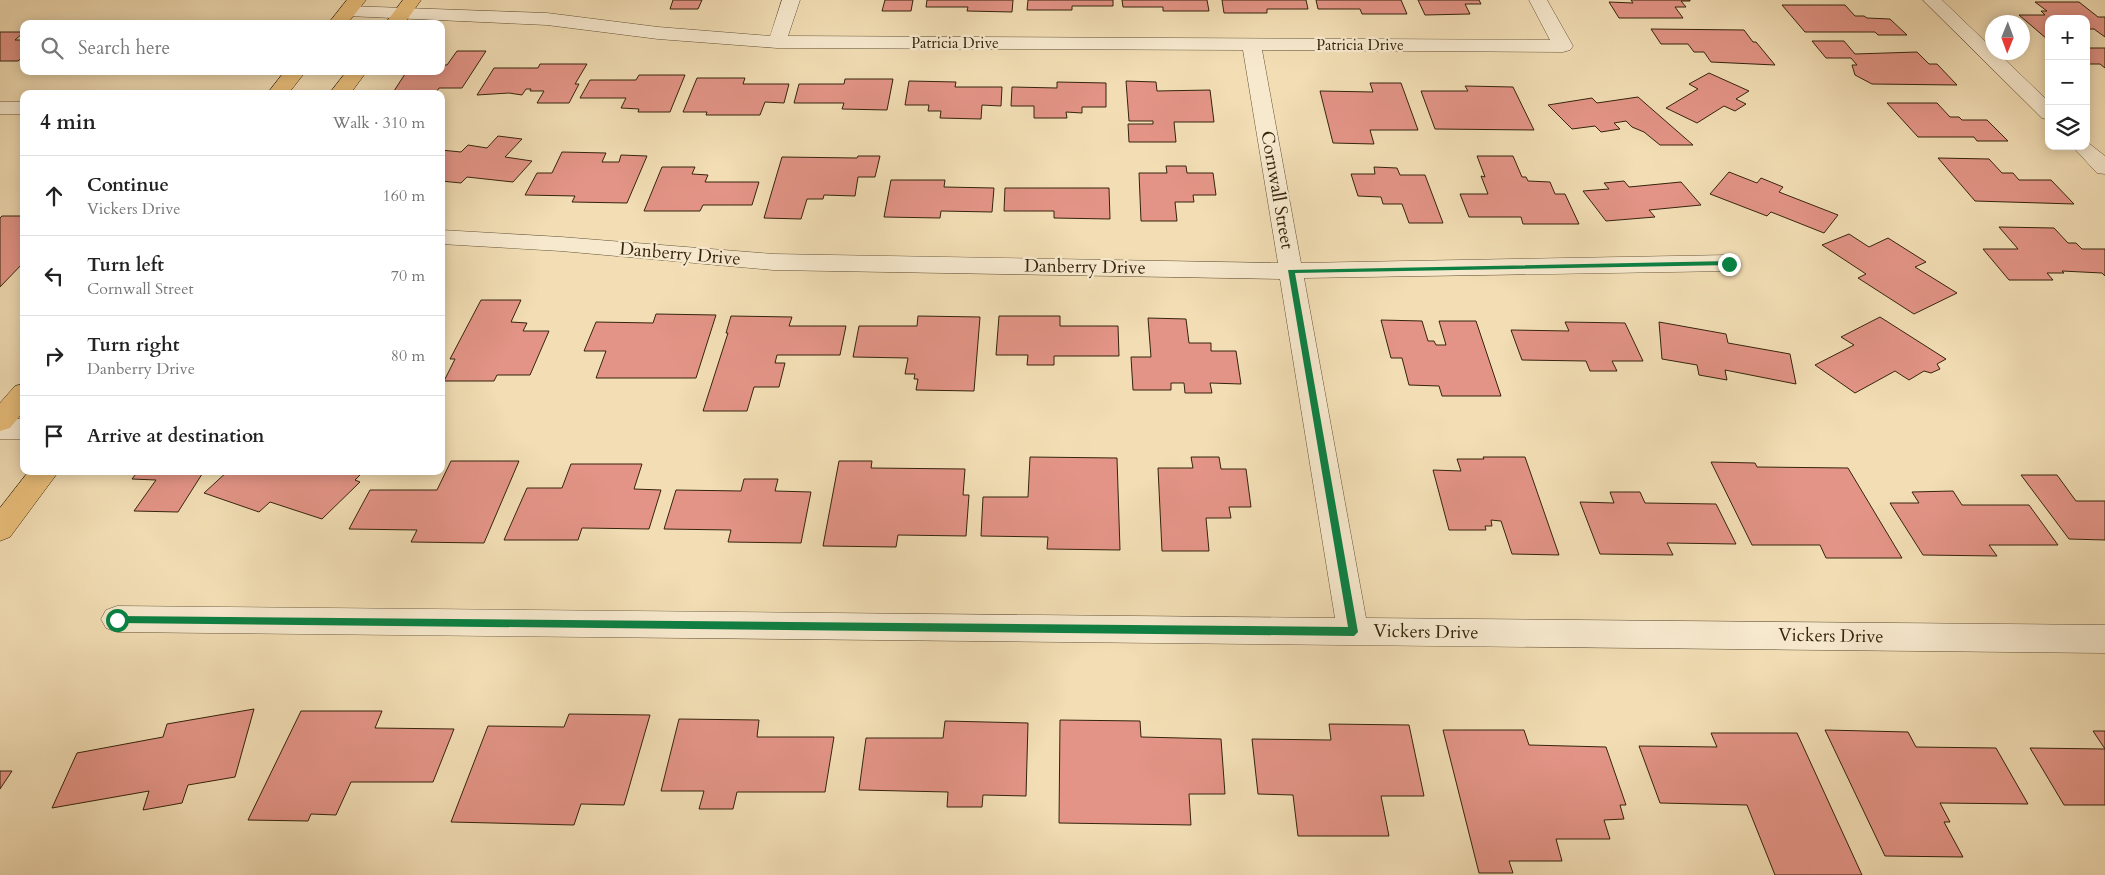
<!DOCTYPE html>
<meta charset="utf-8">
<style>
body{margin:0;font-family:Cardo,serif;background:#f2f2f2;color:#222}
.controls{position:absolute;right:15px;top:15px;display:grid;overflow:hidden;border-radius:10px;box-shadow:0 2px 12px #0003}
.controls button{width:45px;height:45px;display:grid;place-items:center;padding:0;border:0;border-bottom:1px solid #e0e0e0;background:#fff;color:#222;font:25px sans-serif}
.compass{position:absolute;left:1985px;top:15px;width:45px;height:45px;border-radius:50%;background:#fff;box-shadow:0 2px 12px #0003;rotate:181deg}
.stop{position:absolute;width:15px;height:15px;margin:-11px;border:4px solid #0b8043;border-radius:50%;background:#fff}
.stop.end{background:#0b8043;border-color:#fff;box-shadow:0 1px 5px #0008}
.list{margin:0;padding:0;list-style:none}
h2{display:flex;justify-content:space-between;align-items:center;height:65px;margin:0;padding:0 20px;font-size:21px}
h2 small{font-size:16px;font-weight:400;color:#767676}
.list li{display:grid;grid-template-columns:32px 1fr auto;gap:15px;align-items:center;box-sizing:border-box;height:80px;padding:0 20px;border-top:1px solid #e0e0e0}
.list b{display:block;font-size:19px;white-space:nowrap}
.list p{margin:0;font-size:16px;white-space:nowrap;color:#767676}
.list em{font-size:16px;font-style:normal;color:#767676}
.icon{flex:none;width:28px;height:28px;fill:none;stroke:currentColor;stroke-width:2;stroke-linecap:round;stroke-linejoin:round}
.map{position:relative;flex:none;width:2105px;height:875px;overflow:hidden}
.search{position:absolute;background:#fff;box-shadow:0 2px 12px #0003;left:20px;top:20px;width:425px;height:55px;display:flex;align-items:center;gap:12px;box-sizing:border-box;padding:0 18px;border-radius:10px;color:#767676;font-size:19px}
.panel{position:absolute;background:#fff;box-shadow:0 2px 12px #0003;left:20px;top:90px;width:425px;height:385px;border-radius:10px}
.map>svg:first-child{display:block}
.building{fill:#e39486;stroke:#35240c}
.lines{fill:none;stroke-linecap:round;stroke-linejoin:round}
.minor-casing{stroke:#645236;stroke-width:1}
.primary-casing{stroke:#35240c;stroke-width:1}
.minor{fill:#f7e9ce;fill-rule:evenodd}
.primary{fill:#e9be7a;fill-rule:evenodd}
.route{fill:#0b8043}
.labels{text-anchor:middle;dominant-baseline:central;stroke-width:4.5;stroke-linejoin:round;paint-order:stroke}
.far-street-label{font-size:15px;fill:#35240c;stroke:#f7e9ce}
.street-label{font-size:18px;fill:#35240c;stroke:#f7e9ce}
</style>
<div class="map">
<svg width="2105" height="875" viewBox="0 0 2105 875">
<rect width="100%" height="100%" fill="#f2ddb4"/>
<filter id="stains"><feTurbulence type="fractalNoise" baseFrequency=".004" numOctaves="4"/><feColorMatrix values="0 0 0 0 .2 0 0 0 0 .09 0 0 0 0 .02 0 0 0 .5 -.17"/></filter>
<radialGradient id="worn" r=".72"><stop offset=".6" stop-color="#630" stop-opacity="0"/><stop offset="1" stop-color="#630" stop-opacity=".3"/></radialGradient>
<!-- building -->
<path class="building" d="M 673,0 L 702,0 L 698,9 L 670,9 Z
M 885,0 L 913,0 L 911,11 L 882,11 Z
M 927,0 L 1013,0 L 1012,12 L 967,11 L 968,7 L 926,7 Z
M 1028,0 L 1113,0 L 1113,6 L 1072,6 L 1072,10 L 1027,10 Z
M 1122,0 L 1207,0 L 1209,11 L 1163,11 L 1163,7 L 1123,7 Z
M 1222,0 L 1306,0 L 1308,9 L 1267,9 L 1267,13 L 1224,13 Z
M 1316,0 L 1401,0 L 1407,14 L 1362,14 L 1360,9 L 1318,9 Z
M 1418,0 L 1479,0 L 1481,4 L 1465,4 L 1470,14 L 1425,15 Z
M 1631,0 L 1690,0 L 1690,1 L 1681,1 L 1686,7 L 1675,7 L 1683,18 L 1619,18 L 1609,2 L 1633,3 Z
M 2035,2 L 2079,2 L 2098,17 L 2105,17 L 2105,37 L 2094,29 L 2086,29 L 2086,19 L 2049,19 L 2049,39 L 2047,39 L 2019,15 L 2045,15 L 2041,11 L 2047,11 Z
M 1782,5 L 1845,5 L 1855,16 L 1864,16 L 1867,18 L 1890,19 L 1907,35 L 1878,35 L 1875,32 L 1805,32 Z
M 1651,29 L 1744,30 L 1753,42 L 1756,42 L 1775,65 L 1711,62 L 1704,52 L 1694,52 L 1688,44 L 1661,44 Z
M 0,32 L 24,32 L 15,40 L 24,40 L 24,56 L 18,61 L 0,61 Z
M 1812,41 L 1844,41 L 1855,54 L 1917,52 L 1929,64 L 1937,64 L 1957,85 L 1872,84 L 1855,75 L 1852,65 L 1857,65 L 1851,58 L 1826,58 Z
M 2086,48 L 2105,48 L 2105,68 L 2100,64 L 2086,64 Z
M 457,51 L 486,51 L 462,88 L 439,88 L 435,94 L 392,94 L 407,71 L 441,71 L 441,65 L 447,65 Z
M 540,64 L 587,64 L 575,84 L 579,84 L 569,103 L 537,103 L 544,91 L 530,91 L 531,89 L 526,89 L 522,95 L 509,93 L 477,95 L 494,68 L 538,68 Z
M 1709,73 L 1749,91 L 1736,99 L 1746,104 L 1735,111 L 1724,106 L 1697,123 L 1666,108 L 1698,89 L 1689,84 Z
M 639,75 L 685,75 L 670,112 L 638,112 L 639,109 L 621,108 L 626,98 L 580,98 L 590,80 L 636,80 Z
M 697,78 L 745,78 L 743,84 L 789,84 L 784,103 L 765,102 L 760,115 L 706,115 L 707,112 L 683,112 Z
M 845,79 L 893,79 L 887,110 L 842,109 L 844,103 L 794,103 L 799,84 L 844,84 Z
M 909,81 L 956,82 L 955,87 L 1002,87 L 1001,106 L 982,105 L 981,119 L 940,118 L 941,111 L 928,111 L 929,105 L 905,105 Z
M 1126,81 L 1156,82 L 1157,91 L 1210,90 L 1214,122 L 1174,122 L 1176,142 L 1129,142 L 1128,124 L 1153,124 L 1153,121 L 1129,121 Z
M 1057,82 L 1106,83 L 1106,107 L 1082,107 L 1082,113 L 1066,112 L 1067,118 L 1034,118 L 1034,106 L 1011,106 L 1012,87 L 1057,88 Z
M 1370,83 L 1401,83 L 1418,130 L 1370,130 L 1374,144 L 1333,143 L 1320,91 L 1373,92 Z
M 1465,86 L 1513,87 L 1534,130 L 1435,129 L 1421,91 L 1468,91 Z
M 1638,97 L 1693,145 L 1660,145 L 1644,132 L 1632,127 L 1626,121 L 1614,123 L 1620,129 L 1601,132 L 1595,126 L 1572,129 L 1548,105 L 1592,98 L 1597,103 Z
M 1887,103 L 1937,103 L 1950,117 L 1959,117 L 1962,120 L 1987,120 L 2008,141 L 1977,141 L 1974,137 L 1918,137 Z
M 498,136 L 522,139 L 505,157 L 532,161 L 513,182 L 467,177 L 461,183 L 441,181 L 441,150 L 461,152 L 468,145 L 487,148 Z
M 562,152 L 606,153 L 602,162 L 619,162 L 621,155 L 647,156 L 627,203 L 572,202 L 575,196 L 525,195 L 537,173 L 552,173 Z
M 858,156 L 880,156 L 875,177 L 858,177 L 855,196 L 824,195 L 823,199 L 807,199 L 801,219 L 764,218 L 782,157 L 857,158 Z
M 1477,156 L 1513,156 L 1522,177 L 1526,177 L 1528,181 L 1550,182 L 1555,194 L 1565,194 L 1579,224 L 1523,224 L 1521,217 L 1469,217 L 1460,194 L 1488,194 L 1481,176 L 1485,177 Z
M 1938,158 L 1989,159 L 2002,173 L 2013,173 L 2019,180 L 2051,180 L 2074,204 L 1975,201 Z
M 1166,166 L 1186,166 L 1187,173 L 1213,173 L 1216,195 L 1193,195 L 1194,202 L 1175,202 L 1177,221 L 1141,221 L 1139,173 L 1167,173 Z
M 662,167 L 695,167 L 692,174 L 708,175 L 705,182 L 759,182 L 752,205 L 703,205 L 700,211 L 644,211 Z
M 1374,167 L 1397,168 L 1400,175 L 1425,175 L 1443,223 L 1409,223 L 1402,204 L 1383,204 L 1381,197 L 1358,196 L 1351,174 L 1375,174 Z
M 1729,172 L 1757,183 L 1761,178 L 1783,187 L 1779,192 L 1838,215 L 1824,233 L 1771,212 L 1767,216 L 1710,194 Z
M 891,180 L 945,180 L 944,187 L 994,188 L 992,212 L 941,211 L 940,218 L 884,217 Z
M 1624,181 L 1629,187 L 1681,182 L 1701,205 L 1649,210 L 1655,217 L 1606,221 L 1583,191 L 1609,189 L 1604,183 Z
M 1005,188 L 1109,188 L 1110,219 L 1054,218 L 1054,211 L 1004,211 Z
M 2,216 L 24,216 L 24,262 L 0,287 L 0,218 Z
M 1999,227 L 2054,228 L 2068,243 L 2076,243 L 2082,249 L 2105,249 L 2105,276 L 2102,273 L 2062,271 L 2064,273 L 2047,273 L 2053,280 L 2009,280 L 1983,249 L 2018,249 Z
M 1849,234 L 1869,247 L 1888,238 L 1926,262 L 1915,267 L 1957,293 L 1914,314 L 1858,278 L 1866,274 L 1822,245 Z
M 481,300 L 521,300 L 511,322 L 527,323 L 523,331 L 549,331 L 530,375 L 497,375 L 494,381 L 444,381 L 455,359 L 450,359 Z
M 656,314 L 716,315 L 696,378 L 596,378 L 606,351 L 584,351 L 596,322 L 653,323 Z
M 731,316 L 792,317 L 789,326 L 846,326 L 840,355 L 777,355 L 775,363 L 785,363 L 779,387 L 754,387 L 747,411 L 703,411 L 728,333 L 726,333 Z
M 918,316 L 980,317 L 974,391 L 916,390 L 918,379 L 914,379 L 915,374 L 905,374 L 908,358 L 853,357 L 859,326 L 917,326 Z
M 999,316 L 1060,316 L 1060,326 L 1118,326 L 1119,356 L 1054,356 L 1054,365 L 1027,365 L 1028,355 L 996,355 Z
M 1880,317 L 1946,359 L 1937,364 L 1940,369 L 1931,373 L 1924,371 L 1909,380 L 1895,371 L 1855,393 L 1815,365 L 1854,345 L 1841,337 Z
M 1148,318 L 1186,319 L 1189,343 L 1211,343 L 1211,351 L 1236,351 L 1241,384 L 1210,383 L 1212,393 L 1185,393 L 1184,383 L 1171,383 L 1171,390 L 1133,390 L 1131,357 L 1151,357 Z
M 1381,320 L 1422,321 L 1428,341 L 1434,341 L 1436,345 L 1446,345 L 1439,321 L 1476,321 L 1501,396 L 1442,396 L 1439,386 L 1409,385 L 1402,358 L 1391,358 Z
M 1565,322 L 1625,323 L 1643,361 L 1612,361 L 1617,371 L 1590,371 L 1586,361 L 1522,360 L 1511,330 L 1569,331 Z
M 1659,322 L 1726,334 L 1728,343 L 1790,354 L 1796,384 L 1725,370 L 1727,380 L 1699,375 L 1697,365 L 1662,359 Z
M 1030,457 L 1117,458 L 1120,550 L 1047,549 L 1048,537 L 981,536 L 983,497 L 1028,497 Z
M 1191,457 L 1219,457 L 1221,469 L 1246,469 L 1251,507 L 1229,507 L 1231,518 L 1206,518 L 1209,551 L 1162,551 L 1158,468 L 1193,468 Z
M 1483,457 L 1525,457 L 1559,555 L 1512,554 L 1501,521 L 1491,520 L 1492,526 L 1485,526 L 1486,530 L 1449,530 L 1433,470 L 1461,471 L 1457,459 L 1484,459 Z
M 451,461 L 519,461 L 484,543 L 411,542 L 417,530 L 349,529 L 370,490 L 437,490 Z
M 839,461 L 872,461 L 871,468 L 965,469 L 963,495 L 969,495 L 966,536 L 898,535 L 896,547 L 823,546 Z
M 1711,462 L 1755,463 L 1757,467 L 1848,468 L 1902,558 L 1826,558 L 1820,545 L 1752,545 Z
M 571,464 L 642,464 L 634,489 L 661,490 L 649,529 L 582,528 L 578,540 L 504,540 L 527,488 L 562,488 Z
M 138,471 L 204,471 L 178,512 L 134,511 L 156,480 L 132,479 Z
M 228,471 L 364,471 L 355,480 L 360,482 L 322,519 L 270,502 L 259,512 L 204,493 Z
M 2021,475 L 2057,475 L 2076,501 L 2105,501 L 2105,540 L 2069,539 Z
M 744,479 L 778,479 L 775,491 L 811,492 L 801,543 L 728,542 L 731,530 L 664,529 L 676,490 L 741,491 Z
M 1953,491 L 1962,505 L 2029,505 L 2058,545 L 1989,545 L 1997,556 L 1923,555 L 1890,503 L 1919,503 L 1912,492 Z
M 1610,492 L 1640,492 L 1645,503 L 1716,504 L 1736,544 L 1667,543 L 1673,555 L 1600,554 L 1580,502 L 1614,503 Z
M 254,709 L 235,777 L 188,785 L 182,803 L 143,810 L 149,791 L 52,808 L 77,753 L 163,737 L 167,724 Z
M 301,711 L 382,711 L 375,728 L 454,729 L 433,782 L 351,782 L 336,815 L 311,814 L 308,821 L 248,820 Z
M 569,714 L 650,715 L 624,805 L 581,804 L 574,825 L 451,822 L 488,726 L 564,727 Z
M 679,719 L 759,720 L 757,737 L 834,737 L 825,792 L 737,792 L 733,809 L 699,809 L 704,791 L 661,791 Z
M 1060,720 L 1140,721 L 1141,737 L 1221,739 L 1225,794 L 1189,794 L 1191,825 L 1059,823 Z
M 945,721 L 1028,723 L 1026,796 L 983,795 L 982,807 L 947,807 L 948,792 L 859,790 L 866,738 L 943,738 Z
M 1329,724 L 1409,725 L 1424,796 L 1381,796 L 1389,836 L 1298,836 L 1293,795 L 1258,794 L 1252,739 L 1331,740 Z
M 1443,730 L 1524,730 L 1529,745 L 1606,747 L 1626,805 L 1620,805 L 1624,819 L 1604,820 L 1610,839 L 1556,839 L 1562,861 L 1509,861 L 1513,873 L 1479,873 Z
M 1825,730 L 1908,732 L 1916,747 L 1996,748 L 2028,804 L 1940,803 L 1950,822 L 1944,822 L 1963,857 L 1885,856 Z
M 2093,731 L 2105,731 L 2105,749 Z
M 1711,733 L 1797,733 L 1862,875 L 1775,875 L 1747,805 L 1660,803 L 1639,746 L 1717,747 Z
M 2030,748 L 2105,749 L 2105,805 L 2064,805 Z
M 0,771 L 12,771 L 0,789 Z"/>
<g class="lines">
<defs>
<path id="minor" d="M 782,0 L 800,0 L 788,36 L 1550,40 L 1529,0 L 1547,0 L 1573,46 L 1570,50 L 1563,52 L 1262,50 L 1301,263 L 1729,255 L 1737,258 L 1741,263 L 1737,268 L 1729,271 L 1304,278 L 1366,618 L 2105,625 L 2105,653 L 117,632 L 106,628 L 101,619 L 106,610 L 117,606 L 1335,618 L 1280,279 L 773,270 L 561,251 L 441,244 L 441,230 L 561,237 L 773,254 L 1278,263 L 1243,50 L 777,48 L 658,39 L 547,25 L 348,16 L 342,15 L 339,11 L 342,7 L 348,6 L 547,13 L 658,27 L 770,36 Z
M 1923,0 L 1942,0 L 1992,48 L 1992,52 L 1997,52 L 2049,102 L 2049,120 L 2042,118 Z
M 0,102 L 24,102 L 24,114 L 0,114 Z
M 2086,141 L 2105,156 L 2105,174 L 2097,173 L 2072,146 L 2086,146 Z
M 0,419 L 24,419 L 24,439 L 0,439 Z"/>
<path id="primary" d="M 347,0 L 366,0 L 347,24 L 328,24 Z
M 403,0 L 421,0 L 404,24 L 385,24 Z
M 285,71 L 306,71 L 288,94 L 267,94 Z
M 347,71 L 367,71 L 350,94 L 329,94 Z
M 24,384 L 24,411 L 10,428 L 0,431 L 0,403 L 15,386 Z
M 29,471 L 59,471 L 10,537 L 0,541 L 0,508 Z"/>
</defs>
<!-- minor casing -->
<use href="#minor" class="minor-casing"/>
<!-- primary casing -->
<use href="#primary" class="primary-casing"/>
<!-- minor -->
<use href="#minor" class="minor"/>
<!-- primary -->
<use href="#primary" class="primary"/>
</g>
<!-- route -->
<path class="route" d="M 1729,261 L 1733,264 L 1732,265 L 1295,273 L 1358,632 L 1354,636 L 117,623 L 113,620 L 117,616 L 1348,627 L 1288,270 Z"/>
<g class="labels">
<!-- far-street labels -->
<g class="far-street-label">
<text x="955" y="43">Patricia Drive</text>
<text x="1360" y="45">Patricia Drive</text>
</g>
<!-- street labels -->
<g class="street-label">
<text transform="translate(1277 190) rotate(80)">Cornwall Street</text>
<text transform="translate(680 254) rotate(5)">Danberry Drive</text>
<text transform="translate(1085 267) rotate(1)">Danberry Drive</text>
<text transform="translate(1426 632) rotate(1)">Vickers Drive</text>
<text transform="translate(1831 636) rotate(1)">Vickers Drive</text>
</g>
</g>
<rect width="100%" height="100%" filter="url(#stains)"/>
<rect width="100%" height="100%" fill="url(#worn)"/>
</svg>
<div class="controls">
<button>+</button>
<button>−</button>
<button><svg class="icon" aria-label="layers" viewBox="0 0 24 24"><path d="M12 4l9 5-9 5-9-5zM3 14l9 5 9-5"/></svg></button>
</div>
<svg class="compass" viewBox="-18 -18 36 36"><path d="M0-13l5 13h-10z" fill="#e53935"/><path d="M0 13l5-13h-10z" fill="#767676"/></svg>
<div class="stop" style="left:117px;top:620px"></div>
<div class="stop end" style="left:1729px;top:264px"></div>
<div class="search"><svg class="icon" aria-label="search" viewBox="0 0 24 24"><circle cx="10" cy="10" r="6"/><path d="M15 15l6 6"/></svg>Search here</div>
<section class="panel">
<h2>4 min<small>Walk · 310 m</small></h2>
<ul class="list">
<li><svg class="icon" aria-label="ahead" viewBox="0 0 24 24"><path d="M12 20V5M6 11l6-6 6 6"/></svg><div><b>Continue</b><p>Vickers Drive</p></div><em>160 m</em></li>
<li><svg class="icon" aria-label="left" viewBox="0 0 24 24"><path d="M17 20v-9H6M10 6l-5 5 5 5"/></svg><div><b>Turn left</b><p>Cornwall Street</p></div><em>70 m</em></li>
<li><svg class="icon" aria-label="right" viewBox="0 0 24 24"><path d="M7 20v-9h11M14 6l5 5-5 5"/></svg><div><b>Turn right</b><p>Danberry Drive</p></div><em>80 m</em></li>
<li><svg class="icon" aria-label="arrive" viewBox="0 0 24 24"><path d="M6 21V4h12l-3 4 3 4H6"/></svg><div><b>Arrive at destination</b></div></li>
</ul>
</section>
</div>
